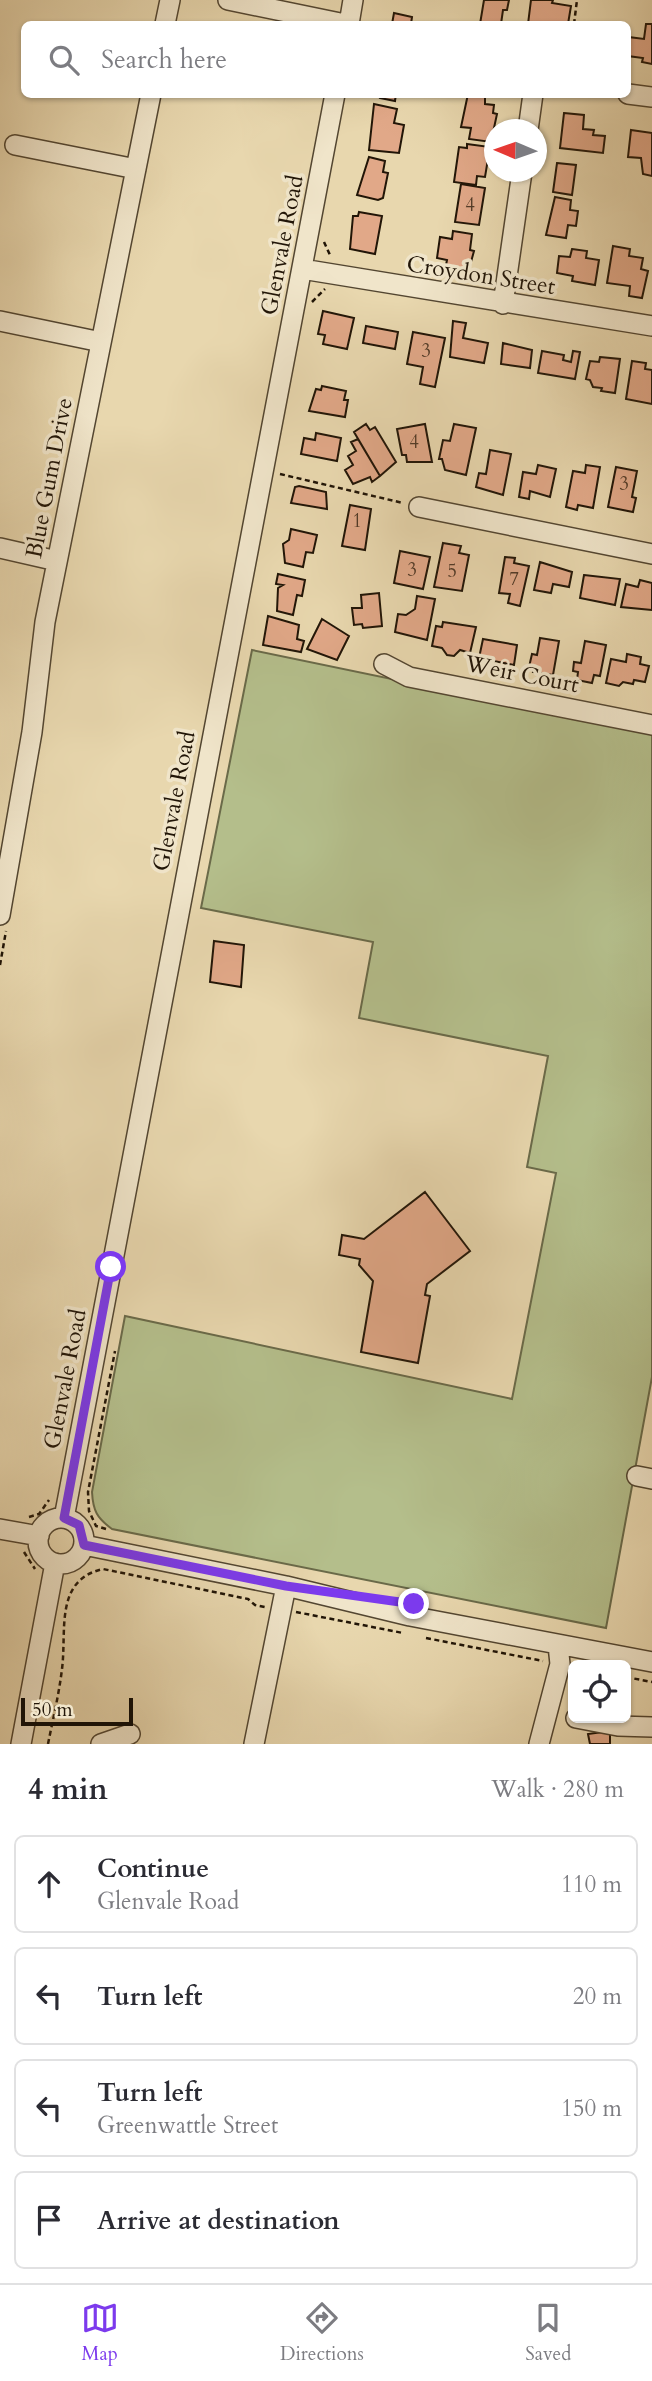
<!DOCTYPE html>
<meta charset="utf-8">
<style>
body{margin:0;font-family:Cardo,serif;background:#f7f7f7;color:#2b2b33}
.controls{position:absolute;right:21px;bottom:21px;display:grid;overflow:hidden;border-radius:10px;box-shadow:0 2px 5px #0004}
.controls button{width:63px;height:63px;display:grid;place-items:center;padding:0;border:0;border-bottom:2px solid #e1e1e2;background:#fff;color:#2b2b33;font:35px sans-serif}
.compass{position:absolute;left:484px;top:119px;width:63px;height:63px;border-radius:50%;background:#fff;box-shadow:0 2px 5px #0004;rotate:272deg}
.scale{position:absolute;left:21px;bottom:18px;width:112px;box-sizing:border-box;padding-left:7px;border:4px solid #211507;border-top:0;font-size:19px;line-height:24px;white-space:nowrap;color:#211507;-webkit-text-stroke:5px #f0e5ca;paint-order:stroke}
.stop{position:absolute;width:21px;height:21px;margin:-16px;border:5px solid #7c3aed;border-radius:50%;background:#fff}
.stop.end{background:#7c3aed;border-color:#fff;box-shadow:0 2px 7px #0008}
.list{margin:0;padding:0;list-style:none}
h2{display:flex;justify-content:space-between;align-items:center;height:91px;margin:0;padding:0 28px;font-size:30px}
h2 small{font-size:23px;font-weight:400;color:#7c7c81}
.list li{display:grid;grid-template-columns:46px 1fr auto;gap:21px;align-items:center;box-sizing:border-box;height:98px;margin:0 14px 14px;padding:0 14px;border:2px solid #e1e1e2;border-radius:10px}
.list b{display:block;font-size:26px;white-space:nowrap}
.list p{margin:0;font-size:23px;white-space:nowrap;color:#7c7c81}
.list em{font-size:23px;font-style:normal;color:#7c7c81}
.icon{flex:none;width:38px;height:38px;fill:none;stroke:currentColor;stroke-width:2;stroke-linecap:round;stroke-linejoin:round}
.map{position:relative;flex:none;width:652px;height:1744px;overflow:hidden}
.search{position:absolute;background:#fff;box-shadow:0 2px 5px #0004;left:21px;right:21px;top:21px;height:77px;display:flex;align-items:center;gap:18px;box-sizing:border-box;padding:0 24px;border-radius:10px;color:#7c7c81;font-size:26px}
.sheet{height:539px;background:#fff}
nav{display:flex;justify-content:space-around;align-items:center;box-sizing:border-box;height:98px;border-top:2px solid #e1e1e2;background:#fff;font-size:19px;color:#7c7c81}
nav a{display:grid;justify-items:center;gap:4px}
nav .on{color:#7c3aed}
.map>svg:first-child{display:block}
.green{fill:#b4be8b;stroke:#6a6a49;stroke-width:2}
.building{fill:#e1a888;stroke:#211507;stroke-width:2}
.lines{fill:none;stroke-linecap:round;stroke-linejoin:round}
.minor-casing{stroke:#534631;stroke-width:22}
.path{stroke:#211507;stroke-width:2.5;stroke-dasharray:5 3.5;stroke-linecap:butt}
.minor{stroke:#f0e5ca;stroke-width:19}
.route{stroke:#7c3aed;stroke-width:9}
.labels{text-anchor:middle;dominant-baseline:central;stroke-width:7;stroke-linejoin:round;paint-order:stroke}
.number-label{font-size:19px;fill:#513a27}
.street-label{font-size:23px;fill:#211507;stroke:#f0e5ca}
</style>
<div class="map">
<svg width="652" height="1744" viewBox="0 0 652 1744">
<rect width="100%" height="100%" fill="#e8d7ae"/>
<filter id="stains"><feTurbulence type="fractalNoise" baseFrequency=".00286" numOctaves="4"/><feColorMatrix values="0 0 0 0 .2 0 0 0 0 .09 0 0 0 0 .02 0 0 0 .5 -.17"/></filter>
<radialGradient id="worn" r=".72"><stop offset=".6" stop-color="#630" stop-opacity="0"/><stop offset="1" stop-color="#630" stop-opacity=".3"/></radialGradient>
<!-- green -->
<path class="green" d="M 252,650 L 652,733 L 652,1377 L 606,1628 L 112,1529 C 97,1518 93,1511 92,1492 L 125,1316 L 512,1399 L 556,1173 L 527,1167 L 548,1056 L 359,1018 L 373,942 L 201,908 Z"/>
<!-- building -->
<path class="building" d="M 484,0 L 509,0 L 507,10 L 503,10 L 501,24 L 480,24 Z
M 531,0 L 553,0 L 552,3 L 571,6 L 568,24 L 528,24 Z
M 394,13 L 412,17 L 411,24 L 392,24 Z
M 646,24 L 652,24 L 652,64 L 642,62 L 643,58 L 628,56 L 628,37 L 644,39 Z
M 381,94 L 396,94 L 395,101 L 380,98 Z
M 468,94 L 485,97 L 485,104 L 494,105 L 493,113 L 497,114 L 491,142 L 469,139 L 471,128 L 461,127 Z
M 374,104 L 397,109 L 394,123 L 404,125 L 399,153 L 369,150 Z
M 564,113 L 584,115 L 583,129 L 594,130 L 593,135 L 605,136 L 603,153 L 560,148 Z
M 631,130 L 652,133 L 652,176 L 643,174 L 641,158 L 628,157 Z
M 467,144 L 490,147 L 485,177 L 477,176 L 476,185 L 454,182 L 459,147 L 467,148 Z
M 369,157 L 385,161 L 383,172 L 388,173 L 383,198 L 378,200 L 357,195 Z
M 557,163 L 576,165 L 572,195 L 553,192 Z
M 461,184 L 485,188 L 479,225 L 455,222 Z
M 555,197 L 571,200 L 570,210 L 578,211 L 576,226 L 568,225 L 566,238 L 546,235 Z
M 359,212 L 382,216 L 375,254 L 350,249 L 353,216 L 358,216 Z
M 453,231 L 472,234 L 470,250 L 474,251 L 468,273 L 445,270 L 447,260 L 437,258 L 440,237 L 452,239 Z
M 613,246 L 630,249 L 629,256 L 643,258 L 641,269 L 648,271 L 642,298 L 629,296 L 630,286 L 607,283 Z
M 572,249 L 587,251 L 586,258 L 599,260 L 595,285 L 572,281 L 573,276 L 557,273 L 559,256 L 570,257 Z
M 323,311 L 354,318 L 347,349 L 323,344 L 325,335 L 318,334 Z
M 453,321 L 466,323 L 463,338 L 488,343 L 484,363 L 450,357 Z
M 366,326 L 398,332 L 395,349 L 363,343 Z
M 413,332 L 445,338 L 435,387 L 420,384 L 423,367 L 407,364 Z
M 503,343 L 532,350 L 530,368 L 501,364 Z
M 542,351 L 564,355 L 563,360 L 571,362 L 573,351 L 580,352 L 575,379 L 538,373 Z
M 600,357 L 620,359 L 615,393 L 601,391 L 602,388 L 593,387 L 590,380 L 586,379 L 590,361 L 599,362 Z
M 632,361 L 646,363 L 645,369 L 652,370 L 652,404 L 626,399 Z
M 322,386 L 346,391 L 344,400 L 348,400 L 345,417 L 309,411 L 316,389 L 321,390 Z
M 366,424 L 370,430 L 375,427 L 396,462 L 380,476 L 354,432 Z
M 425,424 L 432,462 L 407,462 L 406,455 L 402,455 L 397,429 Z
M 454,424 L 476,428 L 466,475 L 445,470 L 442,459 L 439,459 L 443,440 L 450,441 Z
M 316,433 L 341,438 L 337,461 L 301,454 L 304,438 L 315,440 Z
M 358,439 L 380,476 L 372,482 L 370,477 L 353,484 L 345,470 L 353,465 L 348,456 L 356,451 L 351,442 Z
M 490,450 L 511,454 L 503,495 L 476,487 L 479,473 L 486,474 Z
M 538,465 L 556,469 L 550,497 L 530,491 L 529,499 L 519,497 L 523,472 L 536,474 Z
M 586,465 L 600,467 L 593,508 L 578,505 L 577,510 L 566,507 L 573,471 L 585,473 Z
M 616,467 L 637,471 L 632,497 L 636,498 L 633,512 L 608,507 Z
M 299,486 L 326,492 L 327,509 L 291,503 L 295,487 Z
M 350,505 L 371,509 L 365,550 L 342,546 Z
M 291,529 L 317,535 L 313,553 L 306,552 L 303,567 L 285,563 L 283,544 L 289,540 Z
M 443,543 L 461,546 L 459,553 L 469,555 L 462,591 L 434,587 Z
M 400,551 L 430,557 L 423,589 L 394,583 Z
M 505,557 L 515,558 L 514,563 L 529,566 L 520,606 L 508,603 L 510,594 L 499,593 Z
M 540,562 L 572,572 L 569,587 L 553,584 L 551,593 L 534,590 Z
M 278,574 L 305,580 L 302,596 L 297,595 L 293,615 L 277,611 L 278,588 L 283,585 L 276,584 Z
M 584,575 L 620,579 L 615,605 L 580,598 Z
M 640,580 L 652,583 L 652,610 L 621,607 L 626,584 L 638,587 Z
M 379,593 L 382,626 L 363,628 L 362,624 L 354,625 L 352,608 L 362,608 L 361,595 Z
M 417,596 L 435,599 L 427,640 L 395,632 L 398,614 L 406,615 L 415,609 Z
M 268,616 L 299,625 L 297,639 L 304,641 L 301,652 L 263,645 Z
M 322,619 L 349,636 L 337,660 L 307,649 Z
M 443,622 L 476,627 L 470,653 L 460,650 L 454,656 L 447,655 L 442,648 L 432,646 L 436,626 L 442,627 Z
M 540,638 L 559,641 L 553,675 L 533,672 L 534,668 L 529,667 L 532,654 L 537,655 Z
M 483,639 L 517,645 L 514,665 L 479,658 Z
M 585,641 L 606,645 L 600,676 L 594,675 L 592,683 L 577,680 L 578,672 L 573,671 L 574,662 L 581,663 Z
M 627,654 L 641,657 L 640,664 L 649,666 L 645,682 L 634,680 L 633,684 L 623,682 L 619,686 L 606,683 L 611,659 L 626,662 Z
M 214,941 L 244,945 L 241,987 L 210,982 Z
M 425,1192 L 470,1251 L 427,1284 L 425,1295 L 430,1296 L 418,1363 L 361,1352 L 373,1281 L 359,1265 L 360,1259 L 339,1255 L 342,1235 L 364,1239 Z
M 610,1731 L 610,1744 L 590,1744 L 588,1734 Z"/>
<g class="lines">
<defs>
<path id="minor" d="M 228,0 L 345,24
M 165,24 L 170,0
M 349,24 L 353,0
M 628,94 L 652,97
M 528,130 L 533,94
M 15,145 L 136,169
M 302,269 L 652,326
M 503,304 L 522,172
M 0,321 L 101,342
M 419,507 L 652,554
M 0,548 L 57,561
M 384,664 L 409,677 L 652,725
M 0,915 L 32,732 L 45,622 L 151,94
M 637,1476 L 652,1479
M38 1541a23 23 0 1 1 46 0a23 23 0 1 1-46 0Z
M 64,1518 L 335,94
M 0,1529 L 39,1536
M 84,1545 L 286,1586 L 410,1616 L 652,1662
M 576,1718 L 618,1726 L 652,1727
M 21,1744 L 55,1563
M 101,1744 L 130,1734
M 254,1744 L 286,1586
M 539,1744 L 560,1664 L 558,1645"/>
</defs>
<!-- minor casing -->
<use href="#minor" class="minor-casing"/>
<!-- path -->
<path class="path" d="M 574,24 L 577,0
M 324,242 L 330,255
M 312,302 L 325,289
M 280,474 L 403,503
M 0,965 L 6,931
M 29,1517 L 39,1514 L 49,1500
M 106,1529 L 96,1526 L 89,1511 L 88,1492 L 115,1351
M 24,1552 L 35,1569
M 296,1612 L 403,1633
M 426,1638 L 543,1661
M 626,1677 L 652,1682
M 48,1744 C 53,1719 59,1694 62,1669 C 67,1630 54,1580 103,1569 L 248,1599 L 255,1605 L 265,1607"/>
<!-- minor -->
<use href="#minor" class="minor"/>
</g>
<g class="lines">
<!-- route -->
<path class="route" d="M 111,1267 L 64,1518 L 79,1525 L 84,1545 L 286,1586 L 414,1604"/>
</g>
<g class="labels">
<!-- number labels -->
<g class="number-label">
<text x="470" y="205">4</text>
<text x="426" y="351">3</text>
<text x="414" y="442">4</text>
<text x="624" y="484">3</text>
<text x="357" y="521">1</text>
<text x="412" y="570">3</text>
<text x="452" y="571">5</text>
<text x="514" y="579">7</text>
</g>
<!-- street labels -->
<g class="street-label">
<text transform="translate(282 245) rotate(-79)">Glenvale Road</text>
<text transform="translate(481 275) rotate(9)">Croydon Street</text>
<text transform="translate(49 478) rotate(-79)">Blue Gum Drive</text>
<text transform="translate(522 674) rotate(11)">Weir Court</text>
<text transform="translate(174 801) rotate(-79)">Glenvale Road</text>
<text transform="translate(65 1379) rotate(-79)">Glenvale Road</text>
</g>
</g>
<rect width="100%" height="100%" filter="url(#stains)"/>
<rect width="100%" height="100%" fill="url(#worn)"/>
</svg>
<div class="controls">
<button><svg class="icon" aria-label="locate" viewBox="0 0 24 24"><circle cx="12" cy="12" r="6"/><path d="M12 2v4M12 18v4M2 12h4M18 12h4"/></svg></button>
</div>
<svg class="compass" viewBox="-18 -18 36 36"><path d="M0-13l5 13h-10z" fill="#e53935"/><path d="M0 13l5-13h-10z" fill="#7c7c81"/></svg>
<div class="scale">50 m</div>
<div class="stop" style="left:111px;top:1267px"></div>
<div class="stop end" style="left:414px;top:1604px"></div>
<div class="search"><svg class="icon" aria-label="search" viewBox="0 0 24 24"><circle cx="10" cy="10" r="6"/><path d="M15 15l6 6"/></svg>Search here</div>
</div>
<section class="sheet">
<h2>4 min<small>Walk · 280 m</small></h2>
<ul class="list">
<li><svg class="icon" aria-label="ahead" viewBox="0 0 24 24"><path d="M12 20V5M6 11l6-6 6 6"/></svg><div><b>Continue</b><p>Glenvale Road</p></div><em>110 m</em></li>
<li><svg class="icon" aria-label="left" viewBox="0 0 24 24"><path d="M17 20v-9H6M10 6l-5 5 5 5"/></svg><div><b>Turn left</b></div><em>20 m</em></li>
<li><svg class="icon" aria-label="left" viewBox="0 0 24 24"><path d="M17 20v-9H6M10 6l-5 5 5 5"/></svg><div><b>Turn left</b><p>Greenwattle Street</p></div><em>150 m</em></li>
<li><svg class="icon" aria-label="arrive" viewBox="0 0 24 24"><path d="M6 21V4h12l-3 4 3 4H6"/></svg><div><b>Arrive at destination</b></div></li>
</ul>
</section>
<nav>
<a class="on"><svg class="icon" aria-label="map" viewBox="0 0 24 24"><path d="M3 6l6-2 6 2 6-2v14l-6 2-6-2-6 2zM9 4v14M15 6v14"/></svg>Map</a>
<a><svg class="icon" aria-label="directions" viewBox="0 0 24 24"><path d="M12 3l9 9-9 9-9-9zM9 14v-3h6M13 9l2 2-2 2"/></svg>Directions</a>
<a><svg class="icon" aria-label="saved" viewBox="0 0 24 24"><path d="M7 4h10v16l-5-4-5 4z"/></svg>Saved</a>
</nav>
